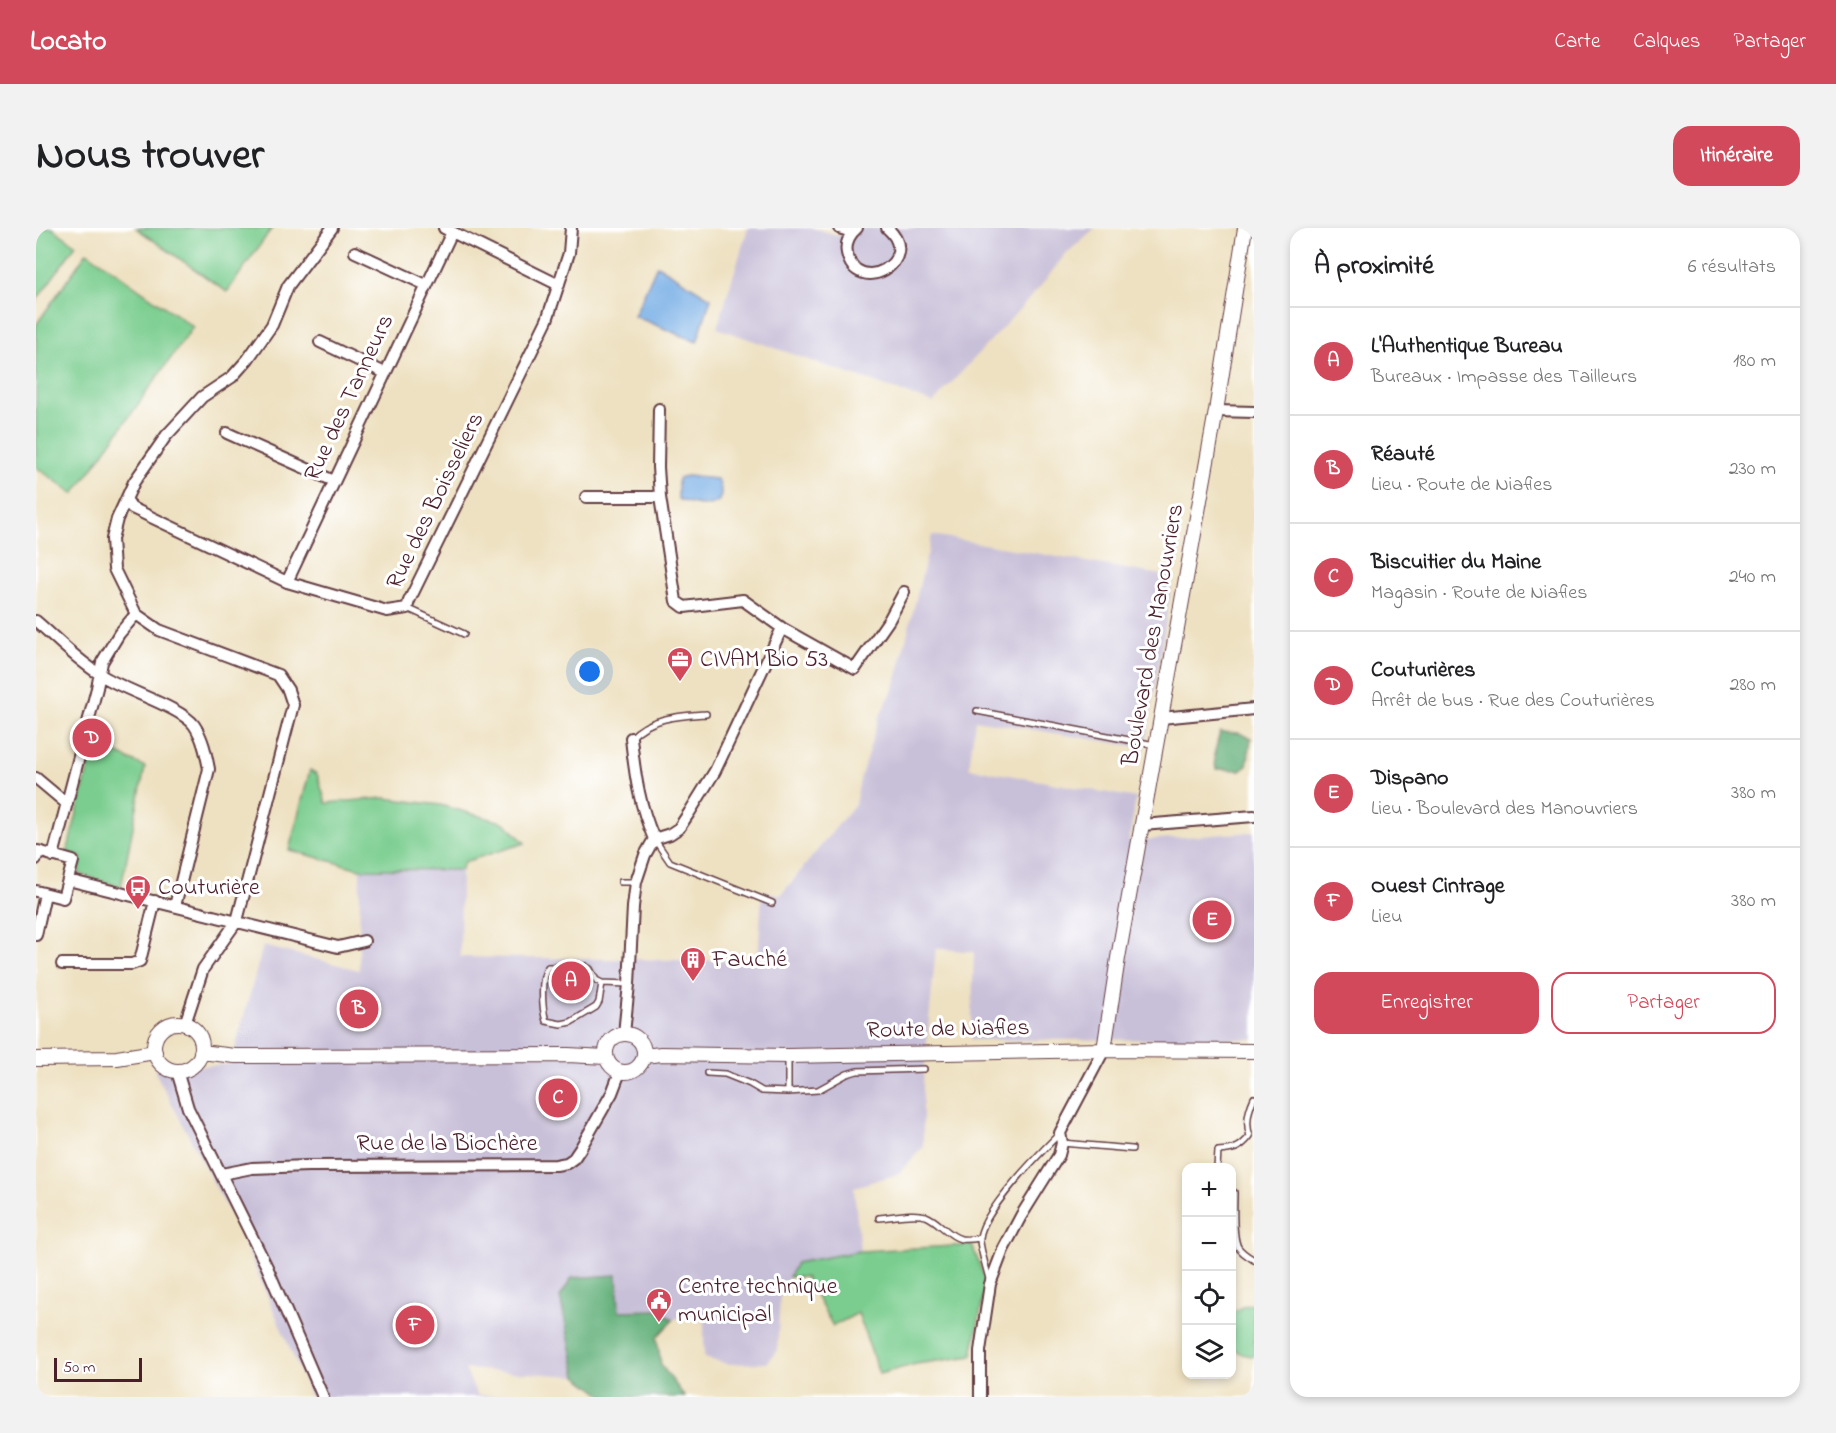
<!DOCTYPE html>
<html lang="fr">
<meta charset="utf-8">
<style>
body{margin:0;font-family:"Indie Flower",sans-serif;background:#f2f2f2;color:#202124}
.controls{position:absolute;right:18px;bottom:18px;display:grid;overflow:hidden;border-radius:12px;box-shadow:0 3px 9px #0003}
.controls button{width:54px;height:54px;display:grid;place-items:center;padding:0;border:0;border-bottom:2px solid #e0e0e0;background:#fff;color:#202124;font:30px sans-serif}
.scale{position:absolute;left:18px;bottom:15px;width:88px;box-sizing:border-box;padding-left:6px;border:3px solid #4a1f2b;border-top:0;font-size:16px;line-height:21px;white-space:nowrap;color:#4a1f2b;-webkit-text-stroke:4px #fff;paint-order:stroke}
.you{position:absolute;left:554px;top:444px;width:21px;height:21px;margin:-15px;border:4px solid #fff;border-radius:50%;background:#1a73e8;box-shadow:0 0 0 9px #1a73e833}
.badge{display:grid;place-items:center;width:39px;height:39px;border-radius:50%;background:#d1495b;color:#fff;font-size:20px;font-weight:700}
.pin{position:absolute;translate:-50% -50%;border:3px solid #fff;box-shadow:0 2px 6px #0006}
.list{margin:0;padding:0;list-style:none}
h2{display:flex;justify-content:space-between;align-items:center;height:78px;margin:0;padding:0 24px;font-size:26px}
h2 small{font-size:20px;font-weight:400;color:#757577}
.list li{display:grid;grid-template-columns:39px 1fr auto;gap:18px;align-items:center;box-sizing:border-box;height:108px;padding:0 24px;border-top:2px solid #e0e0e0}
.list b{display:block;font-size:22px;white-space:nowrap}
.list p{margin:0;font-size:20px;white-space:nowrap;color:#757577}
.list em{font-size:20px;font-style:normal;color:#757577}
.actions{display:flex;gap:12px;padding:18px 24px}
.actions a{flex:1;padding:14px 0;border:2px solid #d1495b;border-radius:18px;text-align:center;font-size:21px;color:#d1495b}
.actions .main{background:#d1495b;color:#fff}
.icon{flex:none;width:33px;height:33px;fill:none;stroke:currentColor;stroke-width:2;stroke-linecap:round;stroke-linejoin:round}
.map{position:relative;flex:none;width:1218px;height:1169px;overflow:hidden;border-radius:18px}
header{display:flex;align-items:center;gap:36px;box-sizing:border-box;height:84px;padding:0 30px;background:#d1495b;color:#fff}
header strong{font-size:28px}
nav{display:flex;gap:33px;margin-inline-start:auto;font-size:21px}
.intro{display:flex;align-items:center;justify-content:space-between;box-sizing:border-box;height:144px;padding:0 36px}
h1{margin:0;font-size:42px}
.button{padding:15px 27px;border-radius:18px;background:#d1495b;color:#fff;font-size:21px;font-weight:700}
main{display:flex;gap:36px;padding:0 36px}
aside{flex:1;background:#fff;border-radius:18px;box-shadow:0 3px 9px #0003}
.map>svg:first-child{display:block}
.industrial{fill:#c8bfd8}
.green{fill:#7acd8f;stroke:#62765d;stroke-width:1.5}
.forest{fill:#63b07a;stroke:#566852;stroke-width:1.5}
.water{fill:#76ade5;stroke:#606688;stroke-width:1.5}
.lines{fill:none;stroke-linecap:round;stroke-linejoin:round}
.service-casing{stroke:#633c42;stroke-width:8}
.minor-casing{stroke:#633c42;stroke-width:14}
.tertiary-casing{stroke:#633c42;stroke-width:16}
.service{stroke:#fff;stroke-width:5}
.minor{stroke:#fff;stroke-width:10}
.tertiary{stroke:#fff;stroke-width:14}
.labels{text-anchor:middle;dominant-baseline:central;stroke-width:6;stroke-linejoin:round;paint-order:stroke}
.street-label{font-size:24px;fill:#4a1f2b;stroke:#fff}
.poi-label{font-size:24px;fill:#4a1f2b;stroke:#fff;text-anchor:start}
</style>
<header>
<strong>Locato</strong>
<nav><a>Carte</a><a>Calques</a><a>Partager</a></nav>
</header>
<div class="intro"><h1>Nous trouver</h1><a class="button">Itinéraire</a></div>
<main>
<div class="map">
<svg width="1218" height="1169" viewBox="0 0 1218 1169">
<rect width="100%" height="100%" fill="#fff"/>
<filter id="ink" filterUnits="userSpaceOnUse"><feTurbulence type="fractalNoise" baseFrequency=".0167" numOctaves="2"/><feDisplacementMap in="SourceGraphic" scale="12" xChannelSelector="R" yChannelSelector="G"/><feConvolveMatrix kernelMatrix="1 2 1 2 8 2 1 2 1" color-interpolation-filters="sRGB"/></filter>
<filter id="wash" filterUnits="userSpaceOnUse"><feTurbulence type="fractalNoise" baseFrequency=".008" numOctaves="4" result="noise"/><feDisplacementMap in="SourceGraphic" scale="24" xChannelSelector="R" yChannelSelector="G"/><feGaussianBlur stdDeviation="1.35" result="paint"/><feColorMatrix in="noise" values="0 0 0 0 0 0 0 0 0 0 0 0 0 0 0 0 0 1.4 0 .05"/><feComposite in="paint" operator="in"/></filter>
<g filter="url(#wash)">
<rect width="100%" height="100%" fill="#eee1c1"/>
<!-- industrial -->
<path class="industrial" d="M 712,0 L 777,0 L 804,8 L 809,0 L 1059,0 L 1028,28 L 1004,59 L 897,175 L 681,100 Z
M 896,307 L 1137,349 L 1109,520 L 939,492 L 933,540 L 1100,570 L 1093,613 L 1218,604 L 1218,811 L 935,812 L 938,724 L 900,720 L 887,855 L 887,919 L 862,946 L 818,959 L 824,1023 L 760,1035 L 744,1069 L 741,1123 L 731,1135 L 692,1136 L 668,1130 L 668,1093 L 655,1084 L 637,1092 L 624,1082 L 583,1083 L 581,1047 L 524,1068 L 541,1148 L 429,1141 L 441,1167 L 473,1169 L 275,1169 L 205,1007 L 118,842 L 195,836 L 227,718 L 323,742 L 324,641 L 425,642 L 424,729 L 722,733 L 726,663 L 745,667 L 819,576 L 825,548 L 843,489 L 858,460 Z"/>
<!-- green -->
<path class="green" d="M 0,0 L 16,0 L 40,17 L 0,73 Z
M 100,0 L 236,0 L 191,64 Z
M 51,24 L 157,99 L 38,266 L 0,239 L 0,97 Z
M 59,515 L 109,539 L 85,659 L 43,646 L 45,629 L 31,624 Z
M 274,542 L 281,546 L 290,575 L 348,570 L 404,577 L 469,595 L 489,615 L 428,634 L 425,642 L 324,641 L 253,622 Z
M 936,1017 L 950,1054 L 936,1128 L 880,1136 L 843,1146 L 822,1085 L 797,1098 L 769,1049 L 753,1049 L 760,1035 L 824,1023 Z
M 1218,1076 L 1218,1128 C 1209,1128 1202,1125 1196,1118 L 1196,1086 C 1203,1080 1208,1077 1218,1076 Z"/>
<!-- forest -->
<path class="forest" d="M 1184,504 L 1203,505 L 1215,510 L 1211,538 L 1204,542 L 1180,541 L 1178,527 Z
M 581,1047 L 583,1083 L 624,1082 L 637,1092 L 621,1109 L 625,1137 L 649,1169 L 569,1169 L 541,1148 L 524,1069 L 536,1050 Z"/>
<!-- water -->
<path class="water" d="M 621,37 L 675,70 L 661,114 L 598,88 Z
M 651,248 L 681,251 C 684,255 685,259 685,265 C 685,285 652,275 642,271 L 642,251 L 645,249 Z"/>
</g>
<g filter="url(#ink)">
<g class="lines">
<defs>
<path id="service" d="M 371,380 L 428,406
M 941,483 L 1119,517
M 595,510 C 614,489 644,488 670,486
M 619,612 L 634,634 L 736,675
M 585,654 L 600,654
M 566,755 L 563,774 L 560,779 L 535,794 L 525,796 L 510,793 C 506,780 504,749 512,739 L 549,738 L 554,741 L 560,752 L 566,755 L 593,756
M 671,845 L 689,846 L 714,856 L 726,863 L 752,864 L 752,829
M 752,864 L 782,862 L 811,846 L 821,843 L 888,841
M 1026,915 L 1096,921
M 1181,940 L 1182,923 C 1197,922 1204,921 1214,908 C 1209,895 1212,883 1218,870
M 1196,963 L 1198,964 C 1198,977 1196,1008 1202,1019 C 1205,1024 1213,1029 1218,1032
M 843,990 C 857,989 876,984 890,988 C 903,993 912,1008 925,1011 C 931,1012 938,1011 944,1010
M 953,1051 C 951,1042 943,1018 944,1010 C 946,984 1004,925 1023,906"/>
<path id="minor" d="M 408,0 L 523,57
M 803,0 L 816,4
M 821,0 C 813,7 809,15 811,25 C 820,70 889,33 851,0
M 319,24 L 390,57
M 284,114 L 349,145
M 623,181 L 622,239 L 624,269 L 640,373 L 648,379 L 707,372 L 746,400 L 819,441 L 853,392 L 868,364
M 1180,183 L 1218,184
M 191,205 L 298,253
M 550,269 L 624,269
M 90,271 L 96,280 L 251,354 L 351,383 L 371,380 L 373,373 L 511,92 L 533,25 L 535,0
M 251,354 L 416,4
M 0,393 C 21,411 42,433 65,447 C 87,462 145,479 158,497 C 167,510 170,526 173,541 L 139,678
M 1125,490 L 1218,481
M 0,550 L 31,576
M 1106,597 L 1218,588
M 618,611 L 634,606 L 643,600 L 653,585 L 679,543 L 746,400
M 17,628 L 61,460 L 66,434 L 83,406 L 100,386
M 0,631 L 2,623 L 37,633 L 27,670 L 0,663
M 32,652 L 302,719 L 328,713
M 0,707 L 9,666
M 26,736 L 96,736 L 104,733 L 119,673
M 149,796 L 167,741 L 201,693 L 257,477 L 252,462 L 242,447 L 123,402 L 100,386 L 78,341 L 76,311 L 81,291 L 98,254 L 130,208 L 166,169 L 196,149 L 212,131 L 236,97 L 252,58 L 296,0
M 588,806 L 593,756 L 597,679 L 600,654 L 609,627 L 618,611 C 603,576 599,548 595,510
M 141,843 L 152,880 L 231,1039 L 287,1169
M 186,946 L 216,940 L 272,938 L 520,937 L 531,935 L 538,930 L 544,921 L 576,865 L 584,844
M 944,1169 L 944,1123 L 954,1056 L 967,1022 L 985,988 L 1023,927 L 1026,915 L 1024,905 L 1068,822"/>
<path id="tertiary" d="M118 819a24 24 0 1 1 48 0a24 24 0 1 1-48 0Z
M570 825a19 19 0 1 1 38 0a19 19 0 1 1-38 0Z
M 1068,822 L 1082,730 L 1180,183 L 1209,0
M 165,824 L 199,828 L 532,827 L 570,829
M 608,828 L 625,826 L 752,828 L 1068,822 L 1218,823
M 0,831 L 81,830 L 119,824"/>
</defs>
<!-- service casing -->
<use href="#service" class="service-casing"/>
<!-- minor casing -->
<use href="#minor" class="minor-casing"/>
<!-- tertiary casing -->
<use href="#tertiary" class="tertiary-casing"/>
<!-- service -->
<use href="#service" class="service"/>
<!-- minor -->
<use href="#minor" class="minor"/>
<!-- tertiary -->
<use href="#tertiary" class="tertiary"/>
</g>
</g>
<!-- icons -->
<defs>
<symbol id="office-pin" viewBox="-11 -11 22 30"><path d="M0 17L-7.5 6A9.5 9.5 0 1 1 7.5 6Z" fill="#d1495b" stroke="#fff"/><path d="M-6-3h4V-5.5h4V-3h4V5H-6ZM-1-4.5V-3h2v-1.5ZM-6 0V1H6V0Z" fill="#fff"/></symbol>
<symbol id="bus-pin" viewBox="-11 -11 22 30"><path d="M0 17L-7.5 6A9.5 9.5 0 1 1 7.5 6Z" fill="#d1495b" stroke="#fff"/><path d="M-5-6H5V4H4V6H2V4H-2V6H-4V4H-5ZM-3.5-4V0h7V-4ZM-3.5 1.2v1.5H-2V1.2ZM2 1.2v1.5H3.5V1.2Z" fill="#fff"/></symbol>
<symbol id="building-pin" viewBox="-11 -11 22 30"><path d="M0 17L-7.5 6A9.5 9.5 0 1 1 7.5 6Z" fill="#d1495b" stroke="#fff"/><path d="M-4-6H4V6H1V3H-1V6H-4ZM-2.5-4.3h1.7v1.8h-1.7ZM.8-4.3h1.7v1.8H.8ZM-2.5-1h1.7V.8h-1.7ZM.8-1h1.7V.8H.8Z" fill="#fff"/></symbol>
<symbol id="civic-pin" viewBox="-11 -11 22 30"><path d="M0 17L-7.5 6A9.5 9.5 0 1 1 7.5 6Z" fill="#d1495b" stroke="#fff"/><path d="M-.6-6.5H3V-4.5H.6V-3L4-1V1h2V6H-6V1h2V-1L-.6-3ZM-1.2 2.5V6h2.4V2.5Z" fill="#fff"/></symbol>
</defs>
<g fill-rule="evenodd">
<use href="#office-pin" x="629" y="417" width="30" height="40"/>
<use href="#bus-pin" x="87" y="645" width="30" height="40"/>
<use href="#building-pin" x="642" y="717" width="30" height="40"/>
<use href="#civic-pin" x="608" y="1058" width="30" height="40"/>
</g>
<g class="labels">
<!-- street labels -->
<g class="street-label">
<text transform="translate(314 170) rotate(-65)">Rue des Tanneurs</text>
<text transform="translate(400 273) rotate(-64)">Rue des Boisseliers</text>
<text transform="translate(1118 407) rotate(-80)">Boulevard des Manouvriers</text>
<text transform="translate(912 802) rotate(-1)">Route de Niafles</text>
<text x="411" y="916">Rue de la Biochère</text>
</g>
<!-- poi labels -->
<g class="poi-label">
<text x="664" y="432">CIVAM Bio 53</text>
<text x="122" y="660">Couturière</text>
<text x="676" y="732">Fauché</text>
<text x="642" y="1059">Centre technique<tspan x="642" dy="28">municipal</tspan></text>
</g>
</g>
</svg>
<div class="controls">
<button>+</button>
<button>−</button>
<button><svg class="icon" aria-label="locate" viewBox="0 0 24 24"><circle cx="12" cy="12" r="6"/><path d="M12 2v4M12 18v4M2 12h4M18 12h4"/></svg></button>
<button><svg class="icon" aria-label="layers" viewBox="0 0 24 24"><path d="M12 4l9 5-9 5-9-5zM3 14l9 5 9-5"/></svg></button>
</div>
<div class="scale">50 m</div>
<div class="you"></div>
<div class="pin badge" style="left:535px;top:753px">A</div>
<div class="pin badge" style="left:323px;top:781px">B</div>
<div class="pin badge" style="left:522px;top:870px">C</div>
<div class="pin badge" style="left:56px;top:510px">D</div>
<div class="pin badge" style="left:1176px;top:692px">E</div>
<div class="pin badge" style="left:379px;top:1097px">F</div>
</div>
<aside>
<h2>À proximité<small>6 résultats</small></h2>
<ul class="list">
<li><span class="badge">A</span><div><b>L'Authentique Bureau</b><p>Bureaux · Impasse des Tailleurs</p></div><em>180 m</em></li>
<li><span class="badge">B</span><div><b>Réauté</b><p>Lieu · Route de Niafles</p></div><em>230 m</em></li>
<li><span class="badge">C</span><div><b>Biscuitier du Maine</b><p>Magasin · Route de Niafles</p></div><em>240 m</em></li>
<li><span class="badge">D</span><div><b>Couturières</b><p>Arrêt de bus · Rue des Couturières</p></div><em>280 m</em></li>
<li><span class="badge">E</span><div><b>Dispano</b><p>Lieu · Boulevard des Manouvriers</p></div><em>380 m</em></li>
<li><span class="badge">F</span><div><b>Ouest Cintrage</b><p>Lieu</p></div><em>380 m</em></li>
</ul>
<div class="actions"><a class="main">Enregistrer</a><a>Partager</a></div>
</aside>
</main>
